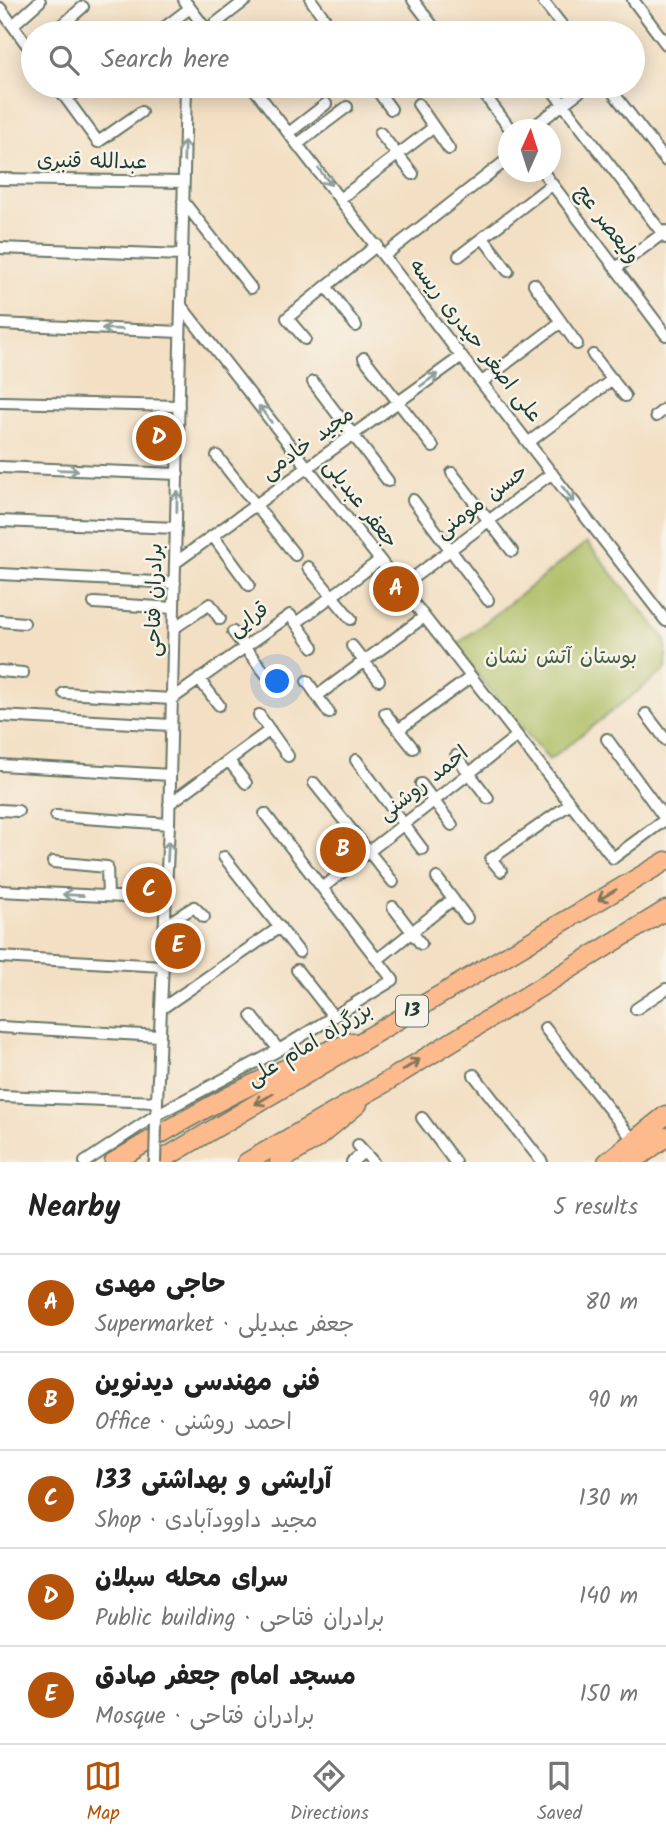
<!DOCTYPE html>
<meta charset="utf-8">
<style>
body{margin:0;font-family:Kalam,"Playpen Sans Arabic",sans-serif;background:#f6f6f6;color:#222}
.compass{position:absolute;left:498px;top:119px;width:63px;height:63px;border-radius:50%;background:#fff;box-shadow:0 4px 18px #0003;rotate:3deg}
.you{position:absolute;left:278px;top:682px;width:24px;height:24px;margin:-18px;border:5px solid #fff;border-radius:50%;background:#1a73e8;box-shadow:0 0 0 10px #1a73e833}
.badge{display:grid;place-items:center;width:46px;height:46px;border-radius:50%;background:#b45309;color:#fff;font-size:23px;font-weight:700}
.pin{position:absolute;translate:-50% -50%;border:4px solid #fff;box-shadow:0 2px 7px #0006}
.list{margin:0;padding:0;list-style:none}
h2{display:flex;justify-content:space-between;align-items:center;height:91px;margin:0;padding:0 28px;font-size:30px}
h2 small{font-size:23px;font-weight:400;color:#767676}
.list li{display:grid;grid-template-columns:46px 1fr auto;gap:21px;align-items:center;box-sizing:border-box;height:98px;padding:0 28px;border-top:2px solid #e0e0e0}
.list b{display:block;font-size:26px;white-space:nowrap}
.list p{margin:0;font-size:23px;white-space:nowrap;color:#767676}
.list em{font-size:23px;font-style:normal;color:#767676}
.icon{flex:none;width:38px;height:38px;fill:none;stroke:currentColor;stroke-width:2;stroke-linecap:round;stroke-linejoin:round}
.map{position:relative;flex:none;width:666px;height:1162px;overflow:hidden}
.search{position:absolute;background:#fff;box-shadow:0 4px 18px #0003;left:21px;right:21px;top:21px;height:77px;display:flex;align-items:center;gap:18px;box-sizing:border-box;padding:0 24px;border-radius:38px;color:#767676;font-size:26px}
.sheet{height:581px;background:#fff}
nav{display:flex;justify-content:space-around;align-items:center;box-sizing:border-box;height:98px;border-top:2px solid #e0e0e0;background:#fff;font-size:19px;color:#767676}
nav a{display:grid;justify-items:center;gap:4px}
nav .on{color:#b45309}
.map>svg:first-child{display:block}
.green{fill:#aabb5f;stroke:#647c4a;stroke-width:2}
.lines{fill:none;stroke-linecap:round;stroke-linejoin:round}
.minor-casing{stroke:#697666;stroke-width:14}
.primary-casing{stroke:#697666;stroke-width:21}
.trunk-casing{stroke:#697666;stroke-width:21}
.minor{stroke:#fff;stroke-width:10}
.primary{stroke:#fcba8d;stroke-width:18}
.trunk{stroke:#fcba8d;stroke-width:18}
.minor-bridge-casing{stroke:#697666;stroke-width:14;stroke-linecap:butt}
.minor-bridge{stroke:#fff;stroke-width:10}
.oneway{stroke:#8f9e9a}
.oneway2{stroke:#82755c}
.labels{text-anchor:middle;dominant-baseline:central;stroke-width:5;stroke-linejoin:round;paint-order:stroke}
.shield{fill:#f7f3e8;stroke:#60746a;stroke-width:2}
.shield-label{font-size:19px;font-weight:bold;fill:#1f3d34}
.street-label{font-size:21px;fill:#1f3d34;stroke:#f7f3e8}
.park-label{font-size:21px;fill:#425c3f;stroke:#f7f3e8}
</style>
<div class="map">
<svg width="666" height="1162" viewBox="0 0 666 1162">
<rect width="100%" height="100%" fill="#f7f3e8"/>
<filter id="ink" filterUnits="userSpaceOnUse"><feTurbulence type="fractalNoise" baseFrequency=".0143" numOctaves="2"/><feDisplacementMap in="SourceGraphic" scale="14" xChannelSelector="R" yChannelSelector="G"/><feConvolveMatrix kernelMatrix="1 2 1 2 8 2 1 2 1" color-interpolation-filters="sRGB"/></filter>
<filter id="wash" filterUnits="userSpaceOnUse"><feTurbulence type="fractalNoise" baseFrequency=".00686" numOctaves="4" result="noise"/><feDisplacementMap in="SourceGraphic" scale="28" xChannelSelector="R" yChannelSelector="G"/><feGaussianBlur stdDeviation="1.57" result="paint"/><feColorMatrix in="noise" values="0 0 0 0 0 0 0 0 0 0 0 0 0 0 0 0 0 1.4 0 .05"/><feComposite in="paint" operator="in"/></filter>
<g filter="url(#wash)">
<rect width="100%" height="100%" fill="#f3dfc3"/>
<!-- green -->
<path class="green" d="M 587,542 L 666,640 L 666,669 L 549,760 L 454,647 Z"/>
</g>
<g filter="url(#ink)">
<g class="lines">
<defs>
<path id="minor" d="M 184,0 L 209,33
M 311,0 L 335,33
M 413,0 L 438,33
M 542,0 L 568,33
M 633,0 L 666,44
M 0,8 L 33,53
M 13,25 L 40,1
M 53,33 L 83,7
M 157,33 L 190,8
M 203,33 L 246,0
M 57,86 L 98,142 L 141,112
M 252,86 L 666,621
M 374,86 L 391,109
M 478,86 L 511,130
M 549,86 L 666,238
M 608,86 L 666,161
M 72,95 L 86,86
M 418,104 L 449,149
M 529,130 L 587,86
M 290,132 L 326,104
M 380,133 L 413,174
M 299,143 L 347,107
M 543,172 L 666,335
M 0,179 L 183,182
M 341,198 L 434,127
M 183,201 L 251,288
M 483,238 L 508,271
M 0,248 L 182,255
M 385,255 L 508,159
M 459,256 L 552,184
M 616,268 L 666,231
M 534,284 L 577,344
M 326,286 L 356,326
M 182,307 L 613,858 L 666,819
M 0,324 L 180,332
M 305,339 L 287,318 L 377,245
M 593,355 L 625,396
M 364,358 L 433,447
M 313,382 L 388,481
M 482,382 L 561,322
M 0,402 L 179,406
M 656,416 L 666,408
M 529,442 L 613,379
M 217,456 L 295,555
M 0,467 L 178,474
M 452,473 L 512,551
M 413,500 L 488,600
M 0,521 L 176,528
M 213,536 L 249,585
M 175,563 L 462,356
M 308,567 L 351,619
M 0,574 L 175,583
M 401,587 L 552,473
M 94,603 L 174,608
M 0,621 L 24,623
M 296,623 L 313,647
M 174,628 L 210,604 L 220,619
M 233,632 L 266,674
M 352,646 L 379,680
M 0,671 L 23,673
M 199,679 L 219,705
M 307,681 L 329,713
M 64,693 L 172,699 L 290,615 L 296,623 L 380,560
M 317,696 L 424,617
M 385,713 L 413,748
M 646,714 L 666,740
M 259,715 L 288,756
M 0,716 L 171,725
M 398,730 L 471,677
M 607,739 L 666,820
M 456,756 L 488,798
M 356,760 L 422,849
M 229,761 L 246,783
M 0,765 L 170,775
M 314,783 L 393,882
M 421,784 L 452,825
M 169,804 L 270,730
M 0,810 L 18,811
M 56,816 L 169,824
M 224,857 L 299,952
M 53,862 L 107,867 L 108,896
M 501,871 L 491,859 L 570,804
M 437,878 L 467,918
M 322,888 L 517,736
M 0,891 L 166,899
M 393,907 L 421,944
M 165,925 L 194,907 L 204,917
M 0,957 L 163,966
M 377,960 L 453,899
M 297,970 L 333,1016
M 161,1009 L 280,927
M 636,1009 L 666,989
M 252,1016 L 279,1050
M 0,1027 L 160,1036
M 545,1028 L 634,1141
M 474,1075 L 542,1162
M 0,1096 L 157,1102
M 422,1118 L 455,1162
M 156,1124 L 169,824 L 186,86
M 358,1145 L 373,1162
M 85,1162 L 156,1115 L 279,1050 L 393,980 L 265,814
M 352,1162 L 364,1152"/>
<path id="primary" d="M 114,1162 C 189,1116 269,1071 352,1042
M 279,1162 L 316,1139 L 358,1104
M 607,1162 L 666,1115
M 632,1162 L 666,1137"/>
<path id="trunk" d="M 158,1162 L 666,861
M 247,1162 L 378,1087 L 666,910"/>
</defs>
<!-- minor casing -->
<use href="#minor" class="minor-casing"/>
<!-- primary casing -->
<use href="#primary" class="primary-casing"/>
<!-- trunk casing -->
<use href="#trunk" class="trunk-casing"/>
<!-- minor -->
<use href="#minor" class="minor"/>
<!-- primary -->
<use href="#primary" class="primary"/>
<!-- trunk -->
<use href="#trunk" class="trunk"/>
<defs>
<path id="minor-bridge" d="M 155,1162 L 156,1124"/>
</defs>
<!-- minor-bridge casing -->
<use href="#minor-bridge" class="minor-bridge-casing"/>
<!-- minor-bridge -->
<use href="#minor-bridge" class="minor-bridge"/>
</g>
<!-- one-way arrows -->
<defs><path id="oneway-shaft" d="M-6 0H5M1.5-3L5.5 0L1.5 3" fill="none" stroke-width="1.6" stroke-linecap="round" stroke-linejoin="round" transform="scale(1.75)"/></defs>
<g class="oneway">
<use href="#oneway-shaft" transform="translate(184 151) rotate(-89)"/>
<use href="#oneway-shaft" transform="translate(325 177) rotate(52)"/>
<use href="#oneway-shaft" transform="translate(112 329) rotate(-178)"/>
<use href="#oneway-shaft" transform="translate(429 380) rotate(-36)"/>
<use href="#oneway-shaft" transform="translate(265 414) rotate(-128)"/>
<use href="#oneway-shaft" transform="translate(68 470) rotate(2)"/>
<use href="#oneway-shaft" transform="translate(568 494) rotate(52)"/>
<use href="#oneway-shaft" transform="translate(177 501) rotate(-89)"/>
<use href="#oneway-shaft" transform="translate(168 851) rotate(-87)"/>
<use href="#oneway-shaft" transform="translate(73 895) rotate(-177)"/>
</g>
<g class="oneway2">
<use href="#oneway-shaft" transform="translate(607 895) rotate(149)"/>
<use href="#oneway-shaft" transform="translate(411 1065) rotate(-33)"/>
<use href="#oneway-shaft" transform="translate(264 1099) rotate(149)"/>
</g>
</g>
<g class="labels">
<!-- shield labels -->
<rect class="shield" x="396" y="995.5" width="32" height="31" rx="5"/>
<g class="shield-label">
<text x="412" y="1011">13</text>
</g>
<!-- street labels -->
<g class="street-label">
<text transform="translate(92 162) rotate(1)">عبدالله قنبری</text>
<text transform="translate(607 225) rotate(53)">ولیعصر عج</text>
<text transform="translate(475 341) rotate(52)">علی اصغر حیدری ریسه</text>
<text transform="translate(308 444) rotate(-36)">مجید خادمی</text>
<text transform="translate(482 502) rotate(-37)">حسن مومنی</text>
<text transform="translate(360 504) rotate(52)">جعفر عبدیلی</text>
<text transform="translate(155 600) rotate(-89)">برادران فتاحی</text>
<text transform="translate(249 620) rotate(-35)">قرایی</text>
<text transform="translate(424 784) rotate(-38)">احمد روشنی</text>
<text transform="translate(310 1045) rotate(-31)">بزرگراه امام علی</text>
</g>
<!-- park labels -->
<g class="park-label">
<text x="561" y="657">بوستان آتش نشان</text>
</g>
</g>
</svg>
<svg class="compass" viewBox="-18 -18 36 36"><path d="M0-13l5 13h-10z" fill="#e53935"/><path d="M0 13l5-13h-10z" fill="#767676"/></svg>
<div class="you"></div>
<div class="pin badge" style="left:396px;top:589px">A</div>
<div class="pin badge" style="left:343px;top:850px">B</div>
<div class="pin badge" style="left:149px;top:890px">C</div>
<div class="pin badge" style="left:159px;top:438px">D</div>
<div class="pin badge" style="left:178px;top:946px">E</div>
<div class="search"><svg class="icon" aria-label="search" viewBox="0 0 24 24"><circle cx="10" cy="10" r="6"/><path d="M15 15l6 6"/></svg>Search here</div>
</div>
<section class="sheet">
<h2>Nearby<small>5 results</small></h2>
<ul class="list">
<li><span class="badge">A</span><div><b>حاجی مهدی</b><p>Supermarket · جعفر عبدیلی</p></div><em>80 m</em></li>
<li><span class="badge">B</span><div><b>فنی مهندسی دیدنوین</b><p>Office · احمد روشنی</p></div><em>90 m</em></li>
<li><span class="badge">C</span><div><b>آرایشی و بهداشتی 133</b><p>Shop · مجید داوودآبادی</p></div><em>130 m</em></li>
<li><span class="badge">D</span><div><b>سرای محله سبلان</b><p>Public building · برادران فتاحی</p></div><em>140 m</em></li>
<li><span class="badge">E</span><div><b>مسجد امام جعفر صادق</b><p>Mosque · برادران فتاحی</p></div><em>150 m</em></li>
</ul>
</section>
<nav>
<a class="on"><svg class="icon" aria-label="map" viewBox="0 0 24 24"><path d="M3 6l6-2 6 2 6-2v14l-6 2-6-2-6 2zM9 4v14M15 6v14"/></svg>Map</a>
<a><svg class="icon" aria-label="directions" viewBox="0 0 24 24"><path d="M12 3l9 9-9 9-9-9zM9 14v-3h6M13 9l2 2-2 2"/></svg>Directions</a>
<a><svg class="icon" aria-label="saved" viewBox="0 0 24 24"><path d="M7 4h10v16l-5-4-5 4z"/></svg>Saved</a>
</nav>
